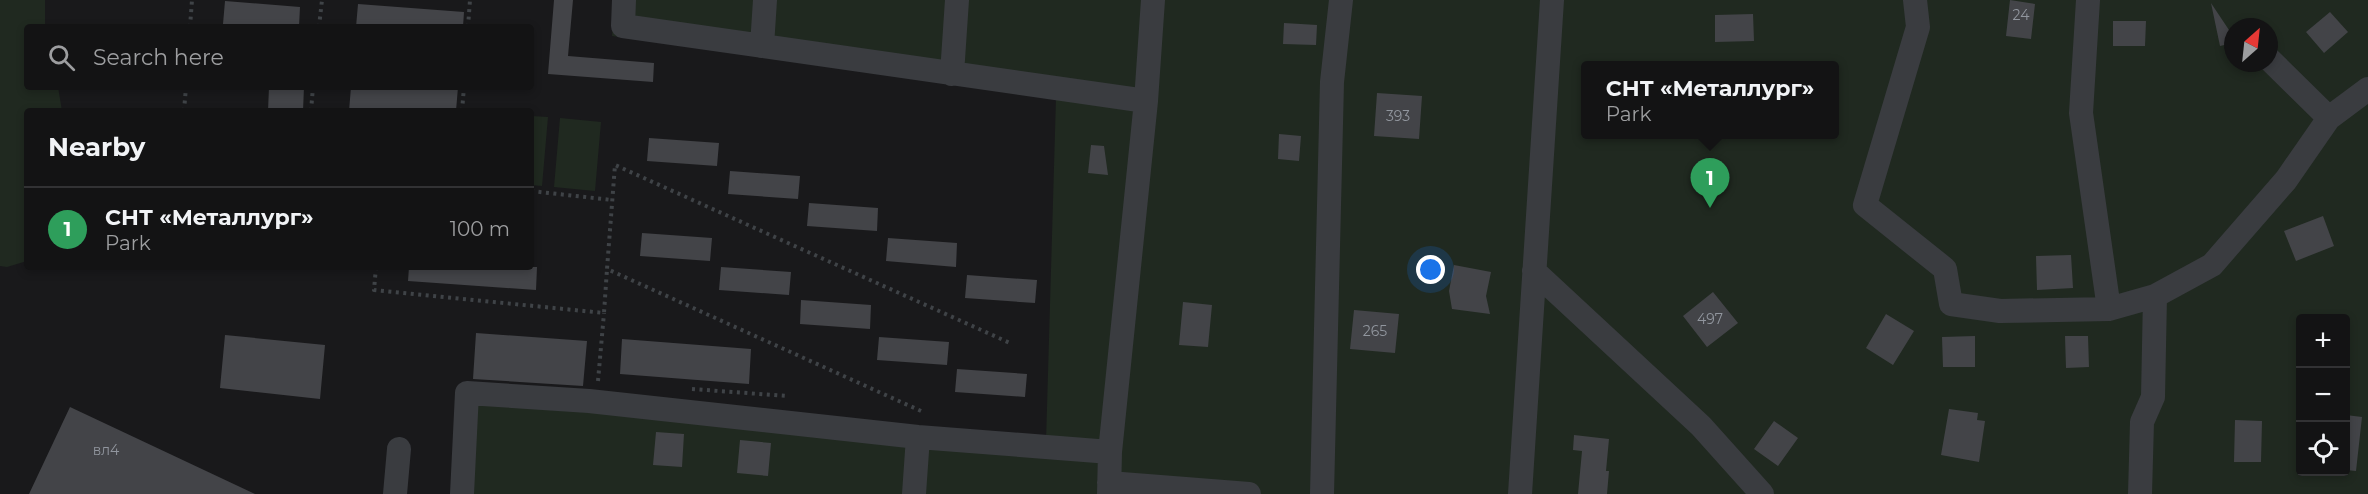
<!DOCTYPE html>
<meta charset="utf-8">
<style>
body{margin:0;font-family:Montserrat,sans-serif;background:#202022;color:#f1f3f6}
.controls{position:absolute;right:18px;bottom:18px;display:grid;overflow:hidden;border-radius:6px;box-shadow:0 3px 9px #0003}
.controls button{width:54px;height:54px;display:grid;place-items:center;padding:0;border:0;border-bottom:2px solid #323234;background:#131314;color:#f1f3f6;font:30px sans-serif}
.compass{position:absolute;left:2224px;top:18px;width:54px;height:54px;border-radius:50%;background:#131314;box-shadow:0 3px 9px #0003;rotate:27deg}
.you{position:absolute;left:1431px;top:270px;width:21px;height:21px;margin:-15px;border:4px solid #fff;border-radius:50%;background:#1a73e8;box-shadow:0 0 0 9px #1a73e833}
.badge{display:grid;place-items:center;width:39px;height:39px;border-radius:50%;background:#8c9099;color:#fff;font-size:20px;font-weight:700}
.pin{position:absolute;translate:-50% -50px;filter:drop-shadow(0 2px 3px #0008)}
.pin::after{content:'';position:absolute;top:32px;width:21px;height:18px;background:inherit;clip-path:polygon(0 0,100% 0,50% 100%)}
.popup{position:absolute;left:1581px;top:61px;width:258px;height:78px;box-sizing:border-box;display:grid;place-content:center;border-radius:6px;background:#131314;filter:drop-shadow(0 2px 4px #0005);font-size:20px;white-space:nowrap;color:#9d9ea0}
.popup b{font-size:22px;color:#f1f3f6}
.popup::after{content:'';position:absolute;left:50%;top:100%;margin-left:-12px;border:12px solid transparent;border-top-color:#131314}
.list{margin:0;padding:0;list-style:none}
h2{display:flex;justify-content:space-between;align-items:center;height:78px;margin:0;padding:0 24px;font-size:26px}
h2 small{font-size:20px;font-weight:400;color:#9d9ea0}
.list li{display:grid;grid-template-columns:39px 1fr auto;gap:18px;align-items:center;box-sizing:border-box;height:84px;padding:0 24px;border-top:2px solid #323234}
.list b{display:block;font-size:22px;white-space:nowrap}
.list p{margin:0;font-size:20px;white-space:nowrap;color:#9d9ea0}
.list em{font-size:20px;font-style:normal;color:#9d9ea0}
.icon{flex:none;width:33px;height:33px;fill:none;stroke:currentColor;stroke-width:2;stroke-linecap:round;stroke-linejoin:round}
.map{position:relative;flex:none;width:2368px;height:494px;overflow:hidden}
.search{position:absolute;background:#131314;box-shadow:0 3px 9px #0003;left:24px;top:24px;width:510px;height:66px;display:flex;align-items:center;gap:15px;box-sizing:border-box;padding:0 21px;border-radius:6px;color:#9d9ea0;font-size:22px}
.panel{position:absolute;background:#131314;box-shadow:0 3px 9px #0003;left:24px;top:108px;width:510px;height:162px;border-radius:6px}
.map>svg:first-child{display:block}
.green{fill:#202920;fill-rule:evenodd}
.building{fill:#434448}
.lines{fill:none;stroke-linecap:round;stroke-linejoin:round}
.path{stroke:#3f4347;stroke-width:4;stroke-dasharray:3 4.5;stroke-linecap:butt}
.minor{stroke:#3a3c40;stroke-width:24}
.labels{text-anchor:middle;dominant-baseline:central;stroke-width:4.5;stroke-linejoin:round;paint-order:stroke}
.number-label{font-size:14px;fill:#91969e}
</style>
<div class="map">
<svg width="2368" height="494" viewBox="0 0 2368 494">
<rect width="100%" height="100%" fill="#19191b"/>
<!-- green -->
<path class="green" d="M 0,0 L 45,0 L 45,27 L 27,27 L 27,87 L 58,87 L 62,111 L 27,111 L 27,261 L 7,267 L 0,266 Z
M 615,0 L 2368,0 L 2368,494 L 456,494 L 461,391 L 1046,442 L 1056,98 L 612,36 ZM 2233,27 L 2269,27 L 2269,63 L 2233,63 ZM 1586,65 L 1834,65 L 1834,134 L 1586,134 ZM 2300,318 L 2346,318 L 2346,472 L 2300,472 Z
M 531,116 L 548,117 L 542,186 L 531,185 Z
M 560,118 L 601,122 L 595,191 L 554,187 Z"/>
<!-- building -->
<path class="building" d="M 554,0 L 573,0 L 568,56 L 654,63 L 653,82 L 548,74 Z
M 2010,0 L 2035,4 L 2031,39 L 2006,36 Z
M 225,1 L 300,7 L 299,27 L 223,24 Z
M 2211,3 L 2233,36 L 2233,43 L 2220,46 Z
M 358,4 L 464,12 L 463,27 L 356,27 Z
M 2330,12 L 2348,32 L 2324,53 L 2306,32 Z
M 1753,14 L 1754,41 L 1715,42 L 1715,15 Z
M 2113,21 L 2146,21 L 2145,46 L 2113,46 Z
M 1284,23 L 1317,25 L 1316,45 L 1283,44 Z
M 269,87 L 304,87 L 303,111 L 268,111 Z
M 351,87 L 458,87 L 456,111 L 349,111 Z
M 1377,93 L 1422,96 L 1419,139 L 1374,136 Z
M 1279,134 L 1301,136 L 1299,161 L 1278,159 Z
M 649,138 L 719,143 L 717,166 L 647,161 Z
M 1091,145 L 1104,146 L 1108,175 L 1088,173 Z
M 730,171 L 800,176 L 798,199 L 728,194 Z
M 809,203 L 878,208 L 877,231 L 807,226 Z
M 2323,216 L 2334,246 L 2296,261 L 2284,231 Z
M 642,233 L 712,238 L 710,261 L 640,256 Z
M 888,238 L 957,243 L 956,267 L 886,261 Z
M 2071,255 L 2073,288 L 2037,290 L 2036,256 Z
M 1454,265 L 1491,272 L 1486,296 L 1490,314 L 1452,309 L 1449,291 Z
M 409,267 L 537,267 L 536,290 L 408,281 Z
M 721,267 L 791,272 L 789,295 L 719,290 Z
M 967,275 L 1037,280 L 1035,303 L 965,298 Z
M 1713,292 L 1738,323 L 1707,347 L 1683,316 Z
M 801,300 L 871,305 L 870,329 L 800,324 Z
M 1183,302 L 1212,305 L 1208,347 L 1179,345 Z
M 1354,310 L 1399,314 L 1395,353 L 1350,349 Z
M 1886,314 L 1914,331 L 1893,365 L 1866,348 Z
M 476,333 L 587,341 L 583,386 L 473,379 Z
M 225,335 L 325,345 L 320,399 L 220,388 Z
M 1975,336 L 1975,367 L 1943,367 L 1942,337 Z
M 2065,336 L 2088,336 L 2089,367 L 2066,368 Z
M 879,337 L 949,342 L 947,365 L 877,360 Z
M 622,339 L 751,349 L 749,384 L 620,374 Z
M 957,369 L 1027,374 L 1025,397 L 955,392 Z
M 70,407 L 255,494 L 29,494 Z
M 1949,409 L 1978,413 L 1977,420 L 1985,421 L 1979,462 L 1941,455 Z
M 2346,415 L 2362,417 L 2356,471 L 2346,470 Z
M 2235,420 L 2262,421 L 2261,462 L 2234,462 Z
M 1774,421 L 1798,438 L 1778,466 L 1754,449 Z
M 656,432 L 684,434 L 682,467 L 653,465 Z
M 1574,435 L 1609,439 L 1606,471 L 1609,471 L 1607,494 L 1578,494 L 1582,451 L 1573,450 Z
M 740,440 L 771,443 L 768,476 L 737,473 Z"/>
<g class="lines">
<!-- path -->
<path class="path" d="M 190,27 L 192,0
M 319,27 L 322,0
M 468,27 L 470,0
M 184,111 L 186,87
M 311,111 L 313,87
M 462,111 L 464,87
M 531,191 L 612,200
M 376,267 L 374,290 L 604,313 L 607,269
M 598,381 L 604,313
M 692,389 L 787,396
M 921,411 L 607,269 L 615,165 L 1010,343"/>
<!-- minor -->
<path class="minor" d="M 624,0 L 623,26 L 1146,101
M 1915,0 L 1918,27 L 1865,205 L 1945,269 L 1951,304 L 2000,311 L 2109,309 L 2155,296 L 2212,265 L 2286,180 L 2329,118 L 2368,89
M 2088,0 L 2081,113 L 2109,309
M 762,46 L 765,0
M 2269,59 L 2329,118
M 952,74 L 957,0
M 1534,271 L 1701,426 L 1762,494
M 1109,483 L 1249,494
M 395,494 L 399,449
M 462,494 L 467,393 L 589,401 L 918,437 L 1110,452
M 914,494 L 918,437
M 1109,494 L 1110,452 L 1146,101 L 1153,0
M 1322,494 L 1332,82 L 1341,0
M 1520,494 L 1552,0
M 2140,494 L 2142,422 L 2153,397 L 2155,296"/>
</g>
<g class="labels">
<!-- number labels -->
<g class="number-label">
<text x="2021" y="15">24</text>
<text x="1398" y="116">393</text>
<text x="1710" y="319">497</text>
<text x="1375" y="331">265</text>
<text x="106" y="450">вл4</text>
</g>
</g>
</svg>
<div class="controls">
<button>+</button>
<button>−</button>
<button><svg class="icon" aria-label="locate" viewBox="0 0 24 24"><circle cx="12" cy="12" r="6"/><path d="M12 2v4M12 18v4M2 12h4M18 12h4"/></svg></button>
</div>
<svg class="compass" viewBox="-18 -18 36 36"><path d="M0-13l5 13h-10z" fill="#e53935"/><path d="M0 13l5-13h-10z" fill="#9d9ea0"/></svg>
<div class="you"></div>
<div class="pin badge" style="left:1710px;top:208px;background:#2e9e5b">1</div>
<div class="popup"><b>СНТ «Металлург»</b>Park</div>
<div class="search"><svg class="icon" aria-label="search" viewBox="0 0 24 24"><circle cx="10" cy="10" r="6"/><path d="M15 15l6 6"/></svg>Search here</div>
<section class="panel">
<h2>Nearby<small></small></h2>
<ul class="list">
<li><span class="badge" style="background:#2e9e5b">1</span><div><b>СНТ «Металлург»</b><p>Park</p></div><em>100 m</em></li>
</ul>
</section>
</div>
